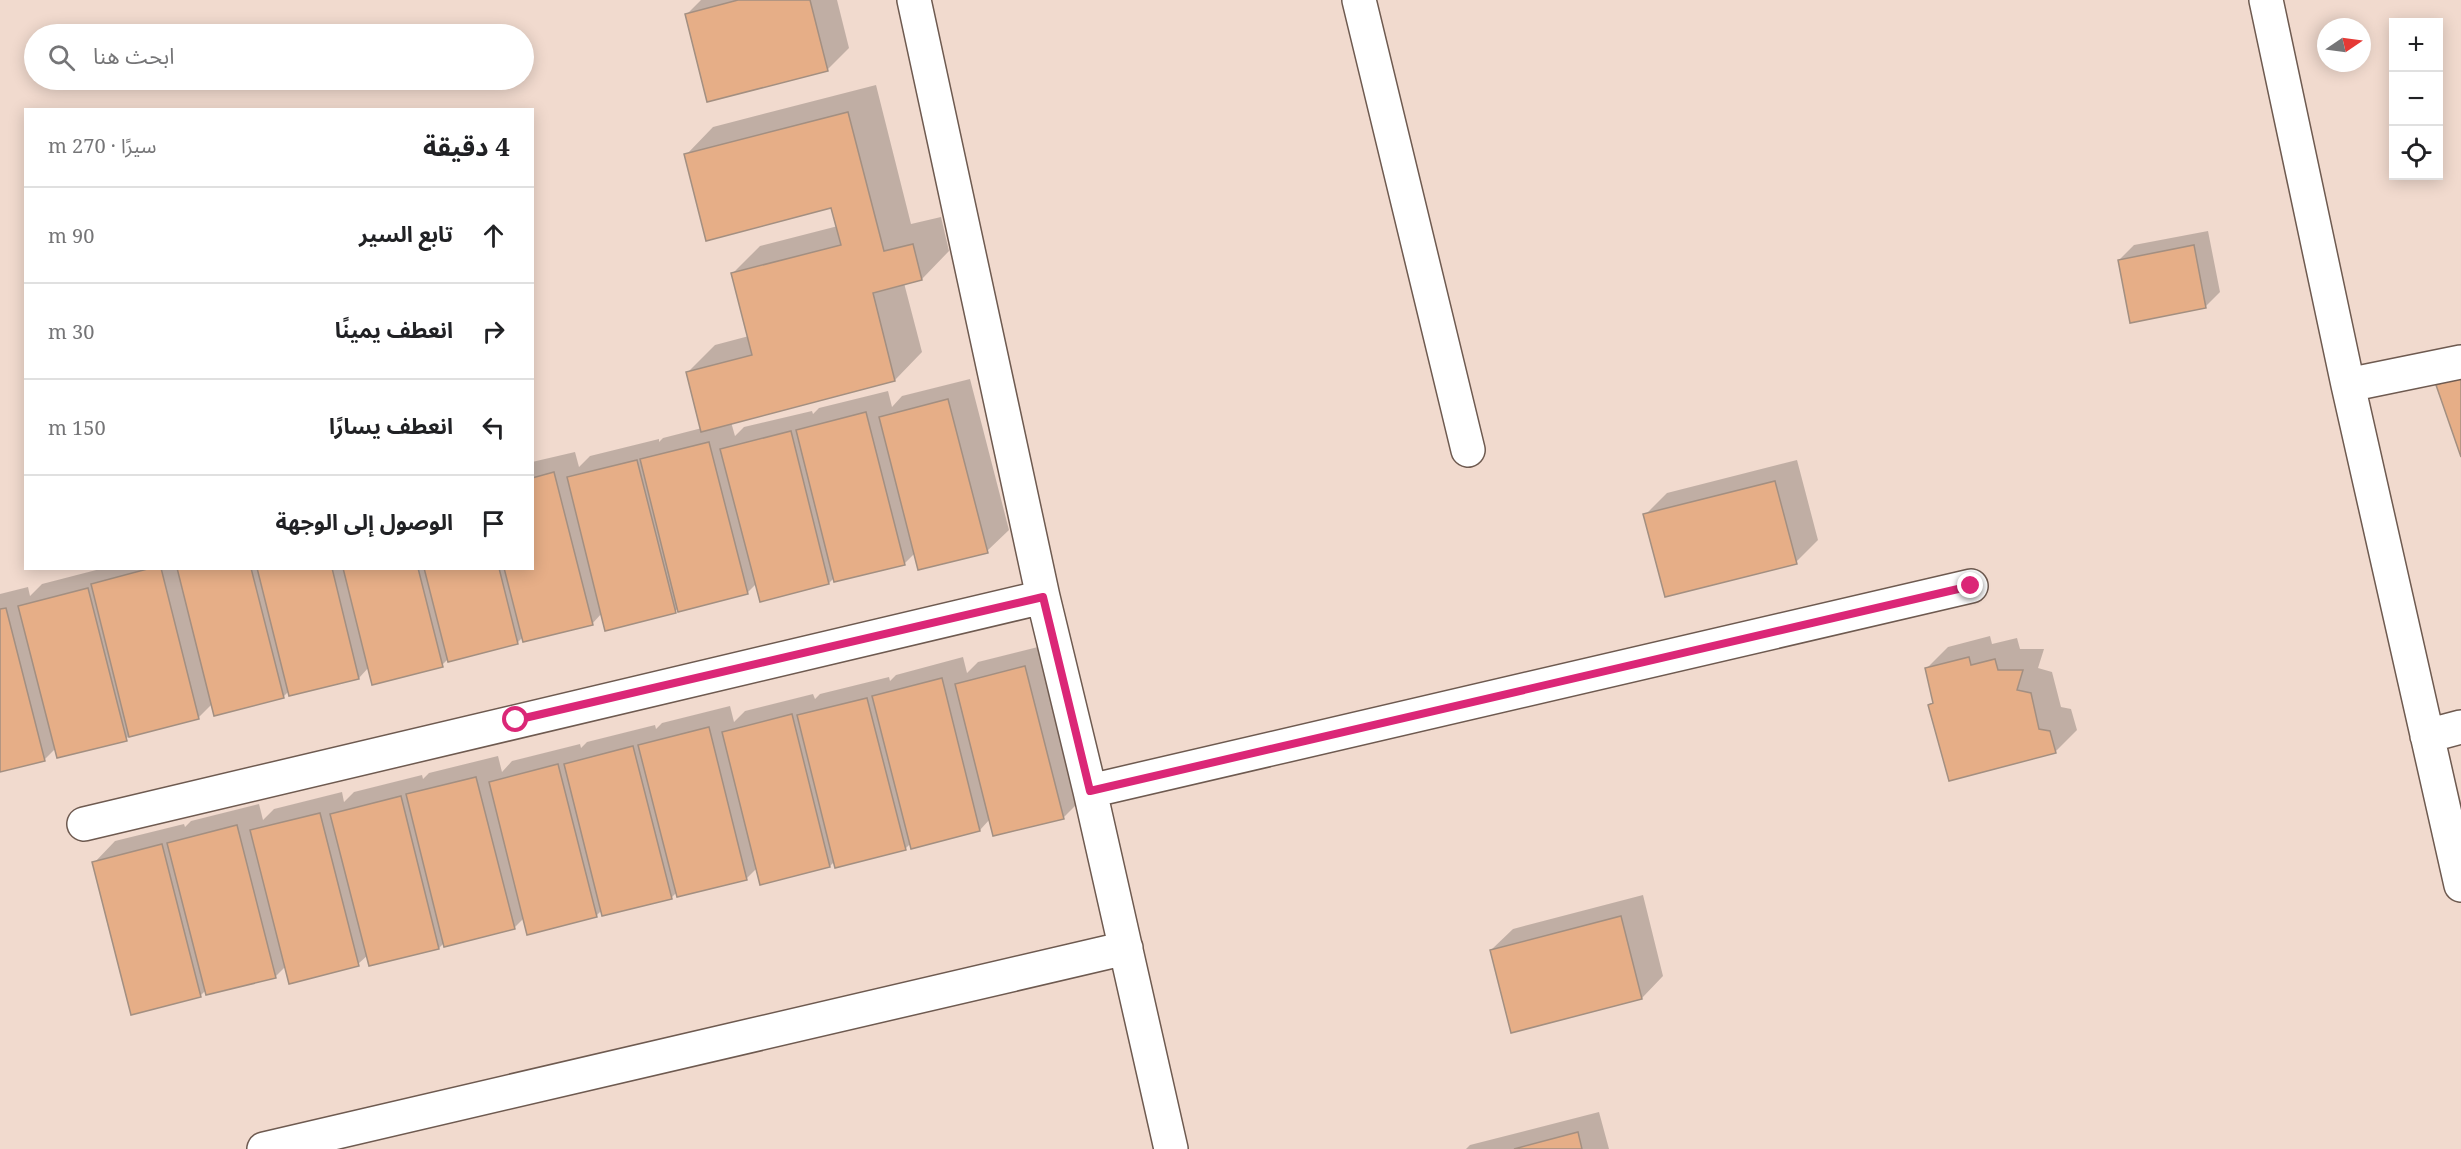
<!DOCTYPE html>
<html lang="ar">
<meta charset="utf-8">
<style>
body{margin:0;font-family:"Noto Serif","Noto Sans Arabic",serif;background:#f2f2f2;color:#202124;direction:rtl}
.controls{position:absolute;right:18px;top:18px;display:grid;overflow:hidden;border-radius:0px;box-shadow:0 3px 15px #0003}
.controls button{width:54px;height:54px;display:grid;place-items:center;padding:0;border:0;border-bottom:2px solid #e0e0e0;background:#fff;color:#202124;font:30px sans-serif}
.compass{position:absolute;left:2317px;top:18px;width:54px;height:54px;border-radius:50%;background:#fff;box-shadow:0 3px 15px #0003;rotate:77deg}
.stop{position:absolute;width:18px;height:18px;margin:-14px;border:4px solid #db2777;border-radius:50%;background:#fff}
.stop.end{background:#db2777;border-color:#fff;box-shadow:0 2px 6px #0008}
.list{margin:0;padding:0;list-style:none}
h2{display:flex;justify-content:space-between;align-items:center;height:78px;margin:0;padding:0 24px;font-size:26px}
h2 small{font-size:20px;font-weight:400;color:#757577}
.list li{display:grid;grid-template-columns:39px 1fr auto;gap:18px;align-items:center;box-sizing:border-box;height:96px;padding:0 24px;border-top:2px solid #e0e0e0}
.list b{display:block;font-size:22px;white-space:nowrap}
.list em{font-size:20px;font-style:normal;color:#757577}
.icon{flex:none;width:33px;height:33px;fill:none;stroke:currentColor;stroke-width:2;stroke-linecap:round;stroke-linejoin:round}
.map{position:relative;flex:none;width:2461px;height:1149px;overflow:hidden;direction:ltr}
.search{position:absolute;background:#fff;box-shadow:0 3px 15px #0003;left:24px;top:24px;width:510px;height:66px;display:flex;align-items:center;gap:15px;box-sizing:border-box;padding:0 21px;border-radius:33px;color:#757577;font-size:22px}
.panel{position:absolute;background:#fff;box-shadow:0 3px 15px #0003;left:24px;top:108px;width:510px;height:462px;border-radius:0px;direction:rtl}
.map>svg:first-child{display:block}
.shadow{fill:#0003}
.building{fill:#e6ae87;stroke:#a38f81;stroke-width:1.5}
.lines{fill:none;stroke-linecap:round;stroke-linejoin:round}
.street-casing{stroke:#6e5a50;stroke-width:36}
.street{stroke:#fff;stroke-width:33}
.route{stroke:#db2777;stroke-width:8}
</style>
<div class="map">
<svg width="2461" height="1149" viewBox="0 0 2461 1149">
<rect width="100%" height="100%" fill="#f1dace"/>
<!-- shadow -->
<path class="shadow" d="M 701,0 L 837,0 L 849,48 L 827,70 L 687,14 Z
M 876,85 L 911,224 L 941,217 L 949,251 L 922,279 L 904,283 L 922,352 L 895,380 L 731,422 L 735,436 L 744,427 L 812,411 L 813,414 L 819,408 L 888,391 L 892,407 L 902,396 L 970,379 L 1009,530 L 987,551 L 915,553 L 904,564 L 835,577 L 829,583 L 757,583 L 747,593 L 679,608 L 675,611 L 602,613 L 592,624 L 523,637 L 517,643 L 448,659 L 442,665 L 369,667 L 359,678 L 290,694 L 289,691 L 283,697 L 213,703 L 199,717 L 130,735 L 126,739 L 56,748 L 44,760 L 0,771 L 0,594 L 28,587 L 30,596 L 42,584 L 104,568 L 532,568 L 532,462 L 575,452 L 579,467 L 590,456 L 659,439 L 659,442 L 663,438 L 702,428 L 687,373 L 715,345 L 749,336 L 732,274 L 760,246 L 838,226 L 832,206 L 686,155 L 713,127 Z
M 2208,231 L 2220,292 L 2205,307 L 2119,260 L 2134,245 Z
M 1797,460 L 1818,540 L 1796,562 L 1645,515 L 1667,493 Z
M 1990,636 L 1992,644 L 2017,638 L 2020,649 L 2044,649 L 2038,668 L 2052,672 L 2061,707 L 2071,709 L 2077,730 L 2055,752 L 1930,705 L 1934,701 L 1926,669 L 1948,647 Z
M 1046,645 L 1085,796 L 1063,818 L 990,819 L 980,830 L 912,847 L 911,843 L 905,849 L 835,861 L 830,866 L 761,883 L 757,868 L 747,878 L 678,896 L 677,892 L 671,898 L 602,910 L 596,916 L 525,917 L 514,928 L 445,942 L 439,948 L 368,955 L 358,964 L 286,966 L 275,977 L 206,990 L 200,996 L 94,863 L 115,841 L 184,824 L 185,827 L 191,821 L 259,804 L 263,820 L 274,809 L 342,792 L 344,802 L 354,792 L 422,775 L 423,779 L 429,773 L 498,756 L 502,772 L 512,761 L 580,744 L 581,748 L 587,742 L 655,725 L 656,729 L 662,723 L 730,706 L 734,722 L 745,711 L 813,694 L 815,699 L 820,694 L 889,677 L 890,681 L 896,675 L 963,657 L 967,673 L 978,662 Z
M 1643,895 L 1663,976 L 1642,998 L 1491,950 L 1513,929 Z
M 1599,1112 L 1609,1149 L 1466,1149 L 1470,1145 Z"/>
<!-- building -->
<path class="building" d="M 738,0 L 810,0 L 828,71 L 707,102 L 685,14 Z
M 848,112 L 884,251 L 913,244 L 922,280 L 873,293 L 895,381 L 701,432 L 686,372 L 752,355 L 731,273 L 841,245 L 831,208 L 706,241 L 684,154 Z
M 2194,245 L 2206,308 L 2130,323 L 2118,260 Z
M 2461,376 L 2461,457 L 2436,385 Z
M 948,399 L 988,553 L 918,570 L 879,417 Z
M 866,412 L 905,565 L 834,582 L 796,430 Z
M 791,431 L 829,584 L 760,602 L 720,449 Z
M 709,442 L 748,594 L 678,612 L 640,459 Z
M 637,460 L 676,613 L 605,631 L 567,477 Z
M 554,472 L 593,625 L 523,642 L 504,568 L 532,568 L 532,478 Z
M 1775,481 L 1797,564 L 1665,597 L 1643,514 Z
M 151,568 L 161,568 L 199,719 L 129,737 L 91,584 Z
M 177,568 L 251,568 L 284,698 L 214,716 Z
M 257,568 L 332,568 L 359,679 L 289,696 Z
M 343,568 L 418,568 L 443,667 L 372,685 Z
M 424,568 L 499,568 L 518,644 L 448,662 Z
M 88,588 L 127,741 L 57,758 L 18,606 Z
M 6,608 L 45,761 L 0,772 L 0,609 Z
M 1969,657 L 1971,665 L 1995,659 L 1998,670 L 2023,670 L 2017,690 L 2031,693 L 2039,729 L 2050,731 L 2056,753 L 1949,781 L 1928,705 L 1933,703 L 1925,668 Z
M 1025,666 L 1064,819 L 993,836 L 955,684 Z
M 942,678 L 980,831 L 911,849 L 872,696 Z
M 867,698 L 906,850 L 835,868 L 797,715 Z
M 792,714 L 830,867 L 760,885 L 722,732 Z
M 709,727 L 747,880 L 677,897 L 638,745 Z
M 633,746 L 672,899 L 602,916 L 564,764 Z
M 558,764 L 597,917 L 527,935 L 489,782 Z
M 476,777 L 515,929 L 444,947 L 406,794 Z
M 401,796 L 439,949 L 369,966 L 330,814 Z
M 320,813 L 359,966 L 289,984 L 250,830 Z
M 237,825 L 276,978 L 206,995 L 167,843 Z
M 162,844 L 201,997 L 131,1015 L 92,862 Z
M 1621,916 L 1642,999 L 1511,1033 L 1490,950 Z
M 1578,1132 L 1582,1149 L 1514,1149 Z"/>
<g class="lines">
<defs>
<path id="street" d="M 914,0 L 1043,597 L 1090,791 L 1171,1149
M 1359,0 L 1468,450
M 2266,0 L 2348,385 L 2461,885
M 2348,385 L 2461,362
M 2427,736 L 2461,727
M 1090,791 L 1971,586
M 84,824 L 1043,597
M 264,1149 L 1126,948"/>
</defs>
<!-- street casing -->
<use href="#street" class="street-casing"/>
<!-- street -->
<use href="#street" class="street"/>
</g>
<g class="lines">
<!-- route -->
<path class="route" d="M 516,720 L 1043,597 L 1090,791 L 1971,586"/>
</g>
</svg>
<div class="controls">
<button>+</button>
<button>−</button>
<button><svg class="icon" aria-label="locate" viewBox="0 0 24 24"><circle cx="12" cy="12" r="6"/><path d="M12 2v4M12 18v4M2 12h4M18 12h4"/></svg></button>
</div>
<svg class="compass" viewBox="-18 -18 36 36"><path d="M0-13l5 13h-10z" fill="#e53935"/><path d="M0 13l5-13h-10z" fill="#757577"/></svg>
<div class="stop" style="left:516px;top:720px"></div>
<div class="stop end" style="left:1971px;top:586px"></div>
<div class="search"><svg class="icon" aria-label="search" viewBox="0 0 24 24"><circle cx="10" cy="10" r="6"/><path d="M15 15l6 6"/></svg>ابحث هنا</div>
<section class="panel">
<h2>4 دقيقة<small>سيرًا · 270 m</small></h2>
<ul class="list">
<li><svg class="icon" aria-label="ahead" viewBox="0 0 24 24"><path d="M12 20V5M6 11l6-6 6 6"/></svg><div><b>تابع السير</b></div><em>90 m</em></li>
<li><svg class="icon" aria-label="right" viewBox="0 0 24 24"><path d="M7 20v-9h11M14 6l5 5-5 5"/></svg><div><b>انعطف يمينًا</b></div><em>30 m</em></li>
<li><svg class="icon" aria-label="left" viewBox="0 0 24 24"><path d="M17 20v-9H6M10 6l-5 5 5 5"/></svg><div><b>انعطف يسارًا</b></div><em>150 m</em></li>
<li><svg class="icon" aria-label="arrive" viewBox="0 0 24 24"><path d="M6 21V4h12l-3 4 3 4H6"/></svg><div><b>الوصول إلى الوجهة</b></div></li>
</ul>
</section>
</div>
